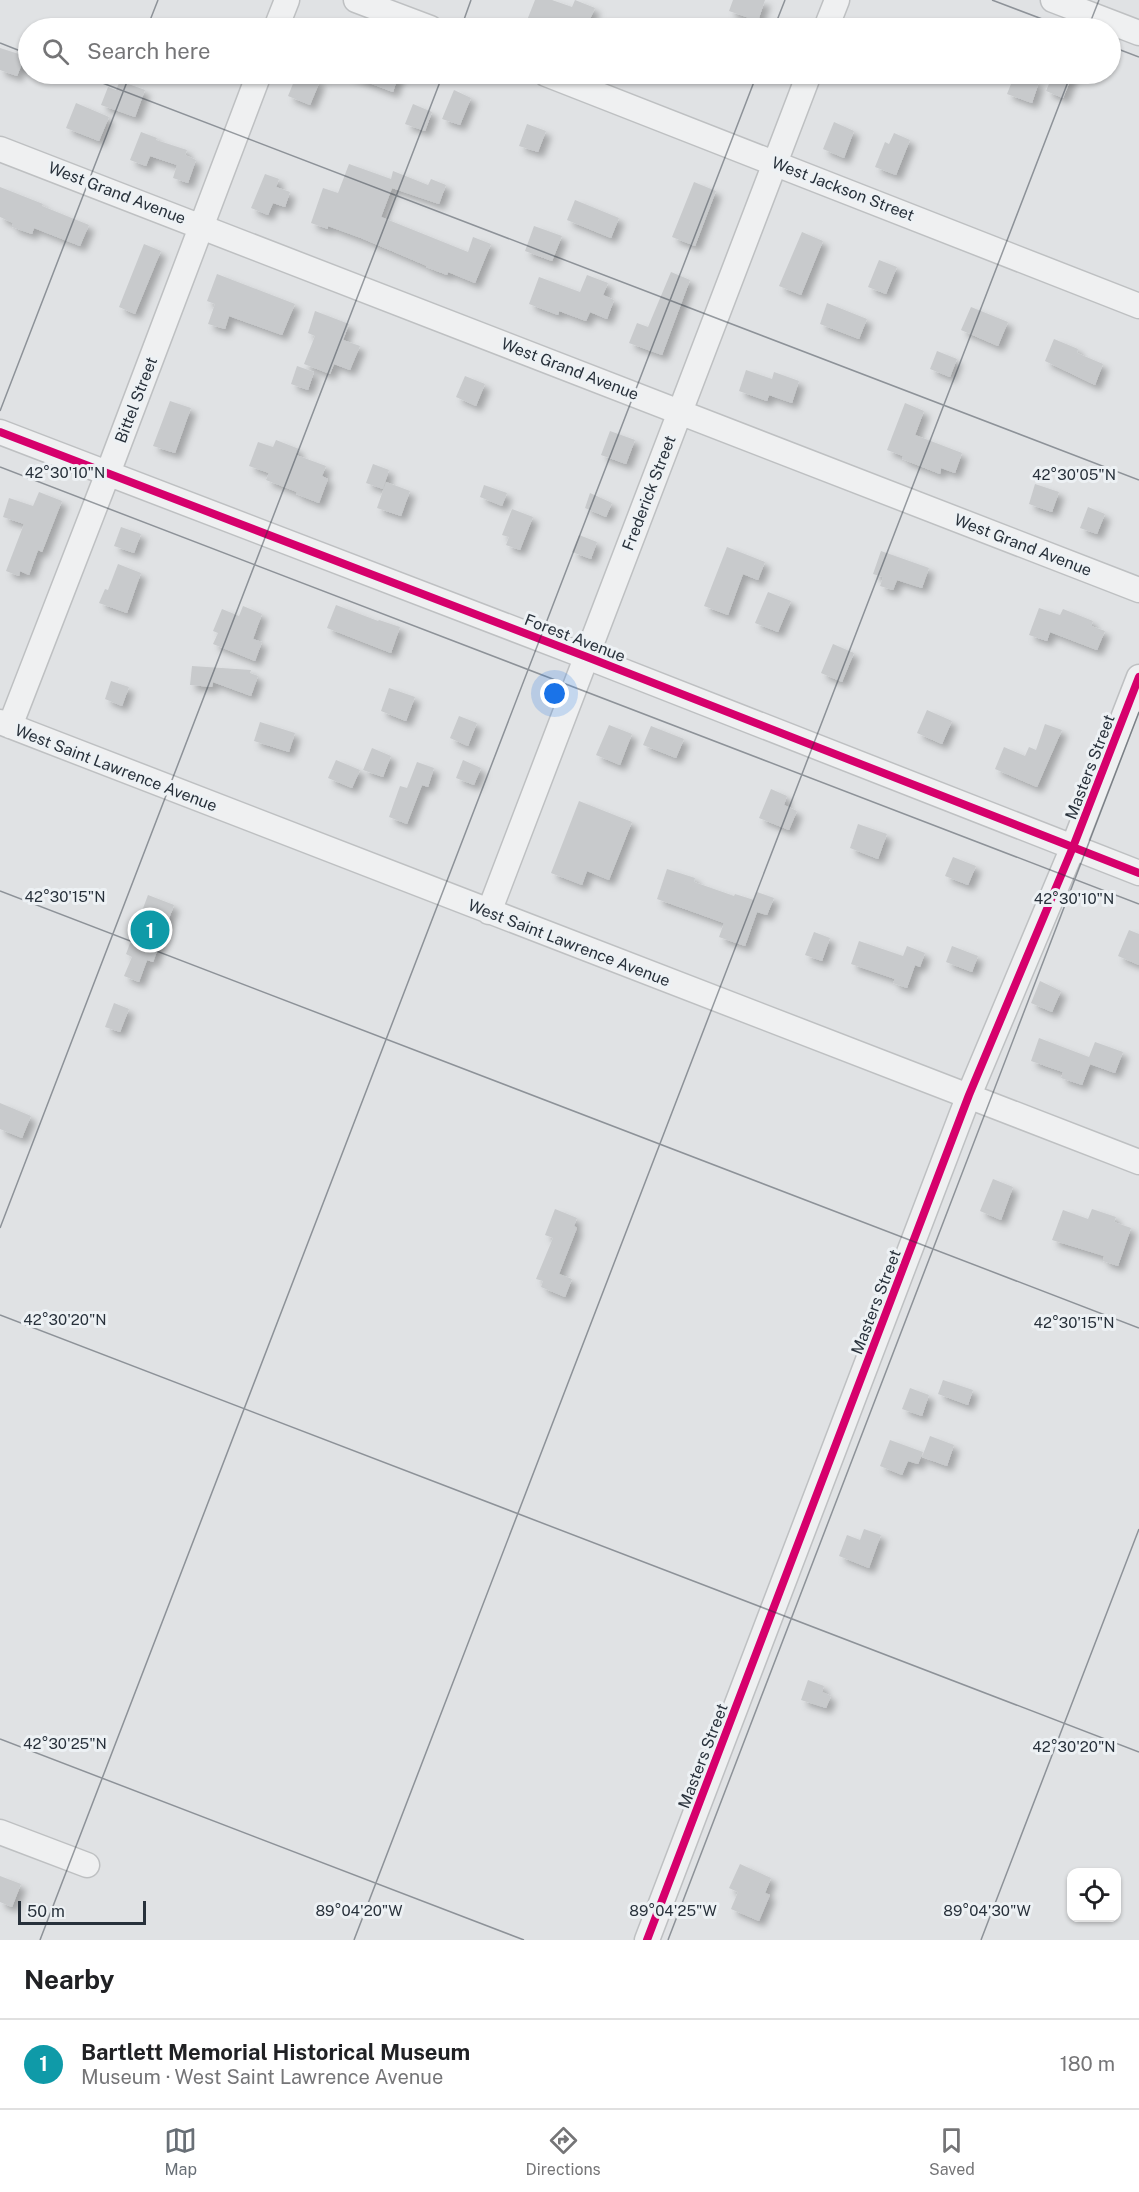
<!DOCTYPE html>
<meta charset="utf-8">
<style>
body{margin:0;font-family:"Public Sans",sans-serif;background:#f2f2f2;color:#202124}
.controls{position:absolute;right:18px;bottom:18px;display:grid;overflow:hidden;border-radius:12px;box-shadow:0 2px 4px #0004}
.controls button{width:54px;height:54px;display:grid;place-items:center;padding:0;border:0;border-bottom:2px solid #e0e0e0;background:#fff;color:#202124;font:30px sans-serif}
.scale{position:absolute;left:18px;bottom:15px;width:128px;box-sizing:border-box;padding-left:6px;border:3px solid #28313b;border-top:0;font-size:16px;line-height:21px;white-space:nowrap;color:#28313b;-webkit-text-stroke:4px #edf1f4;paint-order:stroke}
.you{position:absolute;left:555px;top:694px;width:21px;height:21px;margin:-15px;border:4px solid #fff;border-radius:50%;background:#1a73e8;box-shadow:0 0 0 9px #1a73e833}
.badge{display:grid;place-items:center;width:39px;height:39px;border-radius:50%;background:#686f76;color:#fff;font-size:20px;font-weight:700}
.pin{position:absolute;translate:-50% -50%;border:3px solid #fff;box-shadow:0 2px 6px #0006}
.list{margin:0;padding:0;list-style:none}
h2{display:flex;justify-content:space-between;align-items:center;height:78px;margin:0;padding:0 24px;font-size:26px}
h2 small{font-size:20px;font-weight:400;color:#757577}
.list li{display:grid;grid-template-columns:39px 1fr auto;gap:18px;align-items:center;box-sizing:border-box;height:90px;padding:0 24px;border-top:2px solid #e0e0e0}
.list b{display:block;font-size:22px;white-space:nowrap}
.list p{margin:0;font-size:20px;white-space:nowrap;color:#757577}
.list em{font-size:20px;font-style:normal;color:#757577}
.icon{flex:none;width:33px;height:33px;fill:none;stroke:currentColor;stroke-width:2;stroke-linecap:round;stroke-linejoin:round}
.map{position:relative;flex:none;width:1139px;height:1940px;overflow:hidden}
.search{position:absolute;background:#fff;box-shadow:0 2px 4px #0004;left:18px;right:18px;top:18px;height:66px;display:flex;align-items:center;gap:15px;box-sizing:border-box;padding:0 21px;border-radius:33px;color:#757577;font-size:22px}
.sheet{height:168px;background:#fff}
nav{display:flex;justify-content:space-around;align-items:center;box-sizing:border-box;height:84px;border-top:2px solid #e0e0e0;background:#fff;font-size:16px;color:#757577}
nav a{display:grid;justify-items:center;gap:3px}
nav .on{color:#686f76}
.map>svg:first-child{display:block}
.building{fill:#c8cacc;filter:url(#shadow)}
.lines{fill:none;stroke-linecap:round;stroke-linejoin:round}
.minor-casing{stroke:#bec0c2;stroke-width:27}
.minor{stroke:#eff0f1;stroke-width:24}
.cycleway-casing{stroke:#edf1f4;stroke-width:11}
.cycleway{stroke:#d6006c;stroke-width:8}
.ticks{fill:none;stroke:#28313b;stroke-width:1.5;stroke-opacity:0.45}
.labels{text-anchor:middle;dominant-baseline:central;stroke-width:6;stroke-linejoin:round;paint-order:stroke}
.street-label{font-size:16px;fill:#28313b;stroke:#edf1f4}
.ticks-label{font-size:15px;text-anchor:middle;fill:#28313b;stroke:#edf1f4;stroke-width:6;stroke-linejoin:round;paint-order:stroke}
</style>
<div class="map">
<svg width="1139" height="1940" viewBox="0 0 1139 1940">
<defs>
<filter id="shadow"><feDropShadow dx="5.5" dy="5.5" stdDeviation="3" flood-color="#0004"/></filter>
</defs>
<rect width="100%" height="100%" fill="#e0e2e4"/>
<!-- building -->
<path class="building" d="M 535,0 L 552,0 L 572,7 L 575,0 L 595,8 L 586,28 L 524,28 Z
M 733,0 L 765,0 L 758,21 L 729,11 Z
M 0,48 L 25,56 L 17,76 L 0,70 Z
M 297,74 L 320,81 L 310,105 L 288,96 Z
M 348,74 L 399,74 L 393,92 L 348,75 Z
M 1015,74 L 1039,82 L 1032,103 L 1007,94 Z
M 1053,74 L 1073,74 L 1063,98 L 1046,91 Z
M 120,81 L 145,90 L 135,117 L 101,105 L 108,87 L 116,90 Z
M 454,90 L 471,98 L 460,125 L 442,119 Z
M 76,103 L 109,117 L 99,141 L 66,128 Z
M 413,104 L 432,112 L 425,131 L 405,124 Z
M 834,122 L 854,131 L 844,158 L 823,149 Z
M 527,124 L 546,131 L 538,152 L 519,146 Z
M 141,132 L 157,138 L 156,140 L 187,150 L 185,155 L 196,160 L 188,183 L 173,178 L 177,165 L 150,156 L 146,166 L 130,160 Z
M 894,133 L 910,140 L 896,175 L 875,167 L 885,142 L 889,144 Z
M 349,164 L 391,179 L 393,171 L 428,185 L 431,179 L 446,185 L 439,204 L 392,188 L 381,217 L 468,252 L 473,237 L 491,244 L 475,283 L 448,272 L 447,275 L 426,267 L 427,266 L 361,238 L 328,226 L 328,229 L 311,223 L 323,188 L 338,193 Z
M 265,174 L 279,179 L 276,187 L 290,192 L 285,207 L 273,203 L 268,215 L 251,208 Z
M 694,182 L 716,191 L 695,246 L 672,237 Z
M 0,187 L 43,204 L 42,206 L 89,225 L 80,246 L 34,228 L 32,234 L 12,227 L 13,223 L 0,217 Z
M 575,200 L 619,218 L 611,238 L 567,220 Z
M 534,226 L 562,236 L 552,261 L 525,251 Z
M 802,232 L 823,241 L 801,295 L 779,286 Z
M 144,244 L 161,251 L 135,314 L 119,307 Z
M 879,260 L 897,267 L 886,294 L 868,287 Z
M 671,272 L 690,280 L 662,355 L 629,343 L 637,323 L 648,327 Z
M 217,274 L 295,304 L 282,335 L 229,316 L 225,329 L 208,324 L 215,304 L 207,301 Z
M 587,275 L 608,283 L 603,295 L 614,300 L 607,319 L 590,312 L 586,321 L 559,311 L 558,315 L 529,304 L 539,277 L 580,292 Z
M 827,303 L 867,319 L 859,339 L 820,324 Z
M 971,307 L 1008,322 L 998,346 L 961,330 Z
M 315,311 L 349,324 L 343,340 L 360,346 L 350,370 L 334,364 L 330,374 L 304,364 L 315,336 L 308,333 Z
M 1054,339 L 1078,349 L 1077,353 L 1103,364 L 1095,385 L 1045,361 Z
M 937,351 L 957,359 L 950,377 L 930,369 Z
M 297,366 L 314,372 L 308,390 L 291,384 Z
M 746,370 L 772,379 L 774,372 L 799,381 L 792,403 L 769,395 L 767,401 L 739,391 Z
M 465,376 L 485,384 L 476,406 L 456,397 Z
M 170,401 L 191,408 L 175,453 L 153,446 Z
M 905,403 L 924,411 L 915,435 L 962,453 L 955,473 L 941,468 L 940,474 L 902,459 L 903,456 L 887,450 Z
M 610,431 L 635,440 L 626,464 L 601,455 Z
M 276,440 L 299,449 L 296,455 L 326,466 L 322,476 L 328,479 L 319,503 L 296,494 L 297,492 L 266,480 L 269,473 L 249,466 L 258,442 L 273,447 Z
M 373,464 L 389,470 L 383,489 L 366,483 Z
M 386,482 L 410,491 L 401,516 L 377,508 Z
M 1035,484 L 1059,492 L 1052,512 L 1029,504 Z
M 484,485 L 507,493 L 502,506 L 480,497 Z
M 39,492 L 62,501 L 42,552 L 38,550 L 29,575 L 20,571 L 19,576 L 6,571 L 24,524 L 3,517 L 9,498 L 33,506 Z
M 590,493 L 612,503 L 606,517 L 585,508 Z
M 1088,507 L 1105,514 L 1097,534 L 1080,528 Z
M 512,509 L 533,517 L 520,550 L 506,545 L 509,537 L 502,535 Z
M 121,527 L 141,534 L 134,553 L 114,546 Z
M 579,535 L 597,542 L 591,559 L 572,552 Z
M 727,547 L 765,562 L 758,580 L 743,574 L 728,615 L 704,606 Z
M 881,551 L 929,568 L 922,588 L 897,580 L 893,590 L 880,586 L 883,577 L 873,574 Z
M 118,564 L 141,573 L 127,613 L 99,603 L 105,589 L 108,590 Z
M 768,592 L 791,601 L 778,632 L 755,623 Z
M 336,605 L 378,621 L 379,620 L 400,627 L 391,653 L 327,628 Z
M 243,606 L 262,614 L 253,639 L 262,642 L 255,661 L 213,644 L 218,633 L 213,631 L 222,609 L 239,616 Z
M 1039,608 L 1060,615 L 1063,609 L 1093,621 L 1091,626 L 1105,631 L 1097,650 L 1050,632 L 1047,641 L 1029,635 Z
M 833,644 L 854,653 L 842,682 L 821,673 Z
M 192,666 L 251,670 L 250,673 L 258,676 L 251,696 L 213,682 L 212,687 L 190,685 Z
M 111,681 L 129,687 L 122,706 L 105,699 Z
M 389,688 L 415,697 L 406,721 L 381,711 Z
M 927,710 L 952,721 L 942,744 L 917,733 Z
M 459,716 L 477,723 L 468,746 L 450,738 Z
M 260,722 L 295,733 L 289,752 L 254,741 Z
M 1045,724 L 1062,730 L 1037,787 L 995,769 L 1004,747 L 1025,756 L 1029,747 L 1036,750 Z
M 609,725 L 632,734 L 620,765 L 596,755 Z
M 651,726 L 684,739 L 676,758 L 643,745 Z
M 372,748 L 391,756 L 383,777 L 363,770 Z
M 336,760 L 360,770 L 352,788 L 328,778 Z
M 463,760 L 481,768 L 474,785 L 456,778 Z
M 417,762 L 434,768 L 428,787 L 422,785 L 407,824 L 389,817 L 400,786 L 407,788 Z
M 771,789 L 787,796 L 784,805 L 797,811 L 789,830 L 759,818 Z
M 579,801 L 632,822 L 609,880 L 587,871 L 582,885 L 551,873 Z
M 858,824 L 887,834 L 878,859 L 850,848 Z
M 953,857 L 976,866 L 968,885 L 945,876 Z
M 667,869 L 695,878 L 694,882 L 734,896 L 735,894 L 754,900 L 757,892 L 774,898 L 767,915 L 757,912 L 745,946 L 719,937 L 724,923 L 657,899 Z
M 148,895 L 174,905 L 153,962 L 147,960 L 139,982 L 124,976 L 132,957 L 126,954 Z
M 1129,930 L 1139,934 L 1139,965 L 1118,956 Z
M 814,932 L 830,938 L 822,961 L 805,955 Z
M 859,941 L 903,956 L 907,946 L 925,953 L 920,967 L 915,965 L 907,988 L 893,983 L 895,979 L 851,964 Z
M 952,946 L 978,956 L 972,972 L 946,962 Z
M 1040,981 L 1061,991 L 1052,1012 L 1031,1003 Z
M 114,1003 L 129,1009 L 120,1032 L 105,1027 Z
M 1039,1038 L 1089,1057 L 1095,1042 L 1123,1052 L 1115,1073 L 1090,1064 L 1082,1085 L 1061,1078 L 1063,1072 L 1031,1061 Z
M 0,1103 L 31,1116 L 22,1138 L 0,1129 Z
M 993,1179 L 1013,1187 L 1001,1220 L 980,1211 Z
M 555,1209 L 577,1218 L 574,1226 L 577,1228 L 559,1274 L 572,1279 L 565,1297 L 541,1287 L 543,1281 L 536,1279 L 553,1238 L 545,1235 Z
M 1092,1209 L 1116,1217 L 1114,1222 L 1131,1228 L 1118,1266 L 1103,1261 L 1104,1256 L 1052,1240 L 1063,1210 L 1088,1219 Z
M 943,1380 L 973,1390 L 968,1405 L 938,1394 Z
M 910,1388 L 929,1395 L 922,1416 L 902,1409 Z
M 930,1436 L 954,1445 L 947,1466 L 922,1457 Z
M 890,1440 L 923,1452 L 918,1464 L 908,1461 L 902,1475 L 880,1466 Z
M 864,1529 L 881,1535 L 869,1568 L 839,1556 L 847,1535 L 860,1540 Z
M 808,1680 L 824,1686 L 822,1692 L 831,1696 L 826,1708 L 801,1700 Z
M 740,1864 L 771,1878 L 765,1893 L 770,1895 L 759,1921 L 731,1909 L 738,1892 L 729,1888 Z
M 0,1876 L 21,1884 L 12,1907 L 0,1902 Z"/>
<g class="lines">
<defs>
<path id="minor" d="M 356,0 L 430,28
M 1053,0 L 1139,33
M 276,28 L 287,0
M 826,28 L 837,0
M 546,74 L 1139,306
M 0,149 L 1139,590
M 0,432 L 587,657 L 1139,873
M 0,722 L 1139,1162
M 10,726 L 108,473 L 259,74
M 489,912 L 809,74
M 0,1832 L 87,1865
M 647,1940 L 969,1095 L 1073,847 L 1139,677"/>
</defs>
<!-- minor casing -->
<use href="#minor" class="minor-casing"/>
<!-- minor -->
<use href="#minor" class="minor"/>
<defs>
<path id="cycleway" d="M 0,432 L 587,657 L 1139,873
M 647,1940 L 969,1095 L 1073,847 L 1139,677"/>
</defs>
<!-- cycleway casing -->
<use href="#cycleway" class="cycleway-casing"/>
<!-- cycleway -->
<use href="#cycleway" class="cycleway"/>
</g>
<!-- ticks -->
<path class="ticks" d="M 992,0 L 1066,28M 147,28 L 158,0M 461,28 L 471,0M 774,28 L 785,0M 1088,28 L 1099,0M 0,43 L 28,54M 1110,46 L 1139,57M 79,74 L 1139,480M 0,411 L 130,74M 0,467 L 1139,904M 0,891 L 1139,1328M 0,1228 L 443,74M 0,1315 L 1139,1752M 0,1739 L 524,1940M 40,1940 L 757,74M 354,1940 L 1071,74M 668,1940 L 1139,712M 981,1940 L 1139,1529"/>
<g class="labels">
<!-- street labels -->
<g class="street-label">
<text transform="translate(843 189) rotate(21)">West Jackson Street</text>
<text transform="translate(117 193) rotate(21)">West Grand Avenue</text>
<text transform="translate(570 369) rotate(21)">West Grand Avenue</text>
<text transform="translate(136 400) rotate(-69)">Bittel Street</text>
<text transform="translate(649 493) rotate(-69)">Frederick Street</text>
<text transform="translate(1023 545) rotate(21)">West Grand Avenue</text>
<text transform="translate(575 638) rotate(21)">Forest Avenue</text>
<text transform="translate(1090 767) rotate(-69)">Masters Street</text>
<text transform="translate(116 768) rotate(21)">West Saint Lawrence Avenue</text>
<text transform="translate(569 943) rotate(21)">West Saint Lawrence Avenue</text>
<text transform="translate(876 1302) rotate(-69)">Masters Street</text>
<text transform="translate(703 1756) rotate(-69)">Masters Street</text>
</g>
</g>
<g class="ticks-label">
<text x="65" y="478">42°30'10"N</text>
<text x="1074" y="480">42°30'05"N</text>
<text x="65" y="902">42°30'15"N</text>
<text x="1074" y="904">42°30'10"N</text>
<text x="65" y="1325">42°30'20"N</text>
<text x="1074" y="1328">42°30'15"N</text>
<text x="65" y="1749">42°30'25"N</text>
<text x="1074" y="1752">42°30'20"N</text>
<text x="359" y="1916">89°04'20"W</text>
<text x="673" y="1916">89°04'25"W</text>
<text x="987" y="1916">89°04'30"W</text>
</g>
</svg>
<div class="controls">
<button><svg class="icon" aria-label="locate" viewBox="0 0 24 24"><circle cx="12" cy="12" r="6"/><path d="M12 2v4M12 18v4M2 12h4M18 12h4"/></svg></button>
</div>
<div class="scale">50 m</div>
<div class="you"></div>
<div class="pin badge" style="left:150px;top:930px;background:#0f9aa8">1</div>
<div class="search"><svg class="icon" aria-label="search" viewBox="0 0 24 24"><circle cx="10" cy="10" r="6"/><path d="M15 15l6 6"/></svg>Search here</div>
</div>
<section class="sheet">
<h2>Nearby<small></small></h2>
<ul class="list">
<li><span class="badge" style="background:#0f9aa8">1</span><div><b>Bartlett Memorial Historical Museum</b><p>Museum · West Saint Lawrence Avenue</p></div><em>180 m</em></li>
</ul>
</section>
<nav>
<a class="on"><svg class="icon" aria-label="map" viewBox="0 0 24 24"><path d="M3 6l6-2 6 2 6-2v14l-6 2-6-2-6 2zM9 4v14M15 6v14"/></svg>Map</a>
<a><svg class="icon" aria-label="directions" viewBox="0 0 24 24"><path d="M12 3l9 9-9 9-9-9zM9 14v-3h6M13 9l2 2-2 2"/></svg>Directions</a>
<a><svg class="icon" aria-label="saved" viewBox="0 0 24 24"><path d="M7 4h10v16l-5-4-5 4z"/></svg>Saved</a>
</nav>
